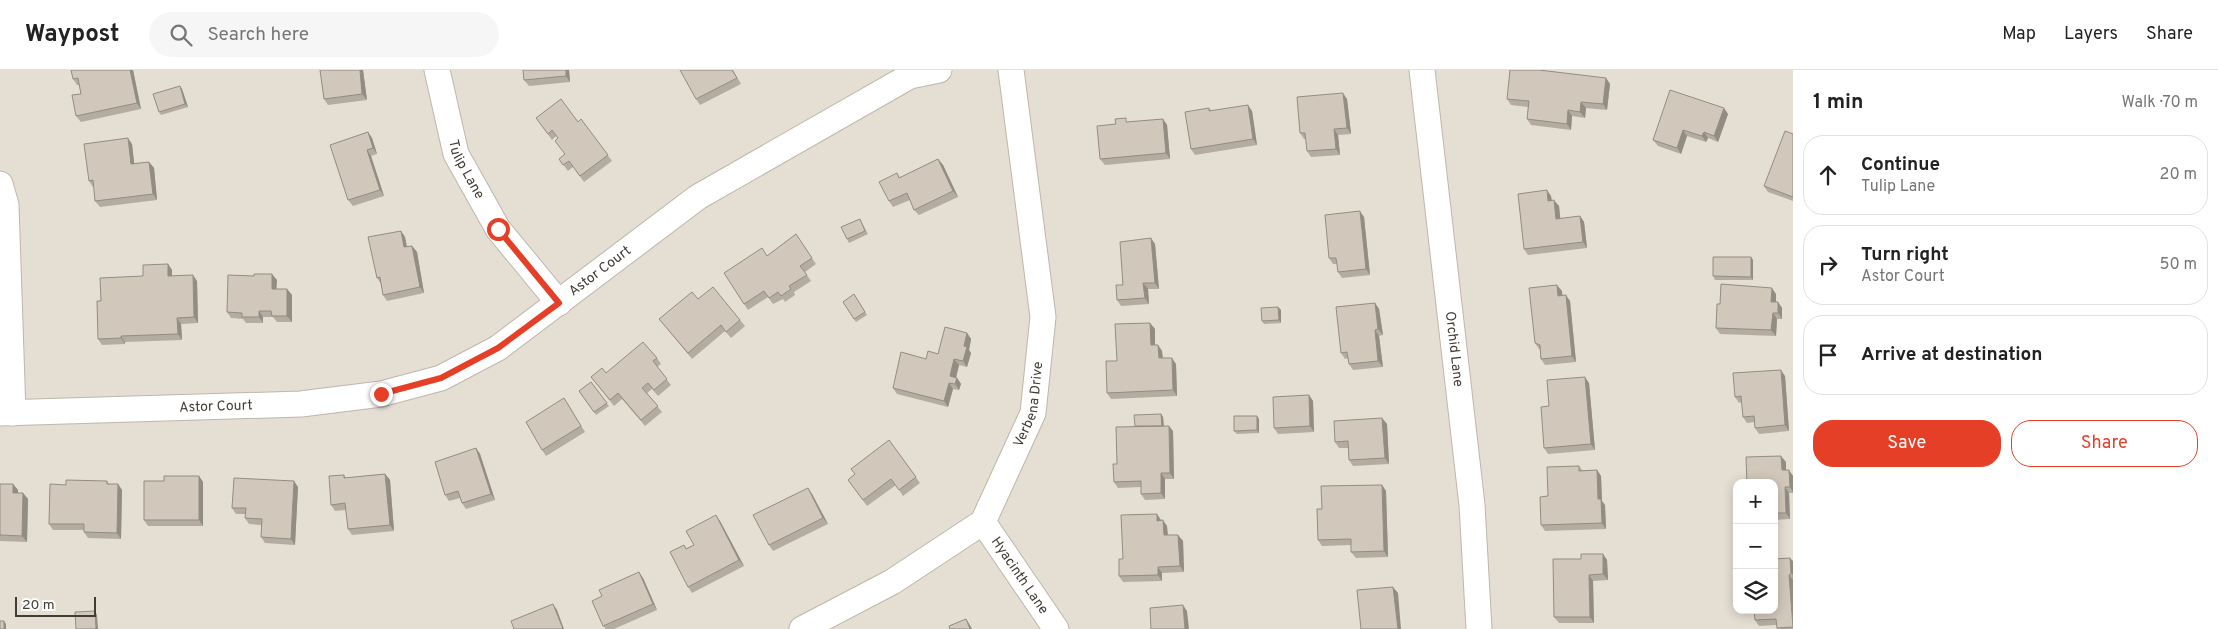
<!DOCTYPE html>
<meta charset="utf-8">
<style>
body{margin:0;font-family:Overpass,sans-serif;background:#f6f6f6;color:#222}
.controls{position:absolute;right:15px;bottom:15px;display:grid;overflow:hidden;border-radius:10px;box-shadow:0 2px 12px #0003}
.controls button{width:45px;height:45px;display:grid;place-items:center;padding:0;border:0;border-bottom:1px solid #e0e0e0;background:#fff;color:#222;font:25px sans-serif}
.scale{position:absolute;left:15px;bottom:12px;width:81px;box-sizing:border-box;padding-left:5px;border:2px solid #423c35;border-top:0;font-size:14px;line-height:18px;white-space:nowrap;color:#423c35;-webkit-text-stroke:4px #fff;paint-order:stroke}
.stop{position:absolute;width:15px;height:15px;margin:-11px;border:4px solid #e53f27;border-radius:50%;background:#fff}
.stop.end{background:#e53f27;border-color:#fff;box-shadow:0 1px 5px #0008}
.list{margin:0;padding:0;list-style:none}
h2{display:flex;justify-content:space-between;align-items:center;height:65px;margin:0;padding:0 20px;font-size:21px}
h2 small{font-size:16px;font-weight:400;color:#767676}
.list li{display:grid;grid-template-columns:32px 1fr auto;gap:15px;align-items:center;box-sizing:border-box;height:80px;margin:0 10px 10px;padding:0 10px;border:1px solid #e0e0e0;border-radius:20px}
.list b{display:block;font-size:19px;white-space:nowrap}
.list p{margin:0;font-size:16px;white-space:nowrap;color:#767676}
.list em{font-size:16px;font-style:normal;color:#767676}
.actions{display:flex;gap:10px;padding:15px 20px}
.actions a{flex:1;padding:11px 0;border:1px solid #e53f27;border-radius:20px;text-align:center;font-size:18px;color:#e53f27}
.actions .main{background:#e53f27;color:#fff}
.icon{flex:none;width:28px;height:28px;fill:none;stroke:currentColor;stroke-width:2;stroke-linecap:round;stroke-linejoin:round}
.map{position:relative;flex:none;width:1793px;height:559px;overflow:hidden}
header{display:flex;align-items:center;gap:30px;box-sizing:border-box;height:70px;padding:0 25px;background:#fff;border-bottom:1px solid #e0e0e0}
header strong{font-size:24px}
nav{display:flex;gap:28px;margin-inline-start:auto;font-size:18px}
.search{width:350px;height:45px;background:#f6f6f6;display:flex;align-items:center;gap:12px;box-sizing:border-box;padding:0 18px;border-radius:28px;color:#767676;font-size:19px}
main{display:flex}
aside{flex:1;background:#fff}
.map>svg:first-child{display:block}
.residential{fill:#e4ded3;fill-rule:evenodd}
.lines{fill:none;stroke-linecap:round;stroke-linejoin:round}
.minor-casing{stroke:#beb7ab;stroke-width:27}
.minor{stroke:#fff;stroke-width:25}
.wall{fill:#b4aca1}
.shaded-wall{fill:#928c83}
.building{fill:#d1c8bb;stroke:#928c83}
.route{stroke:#e53f27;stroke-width:6}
.labels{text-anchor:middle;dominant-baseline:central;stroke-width:4.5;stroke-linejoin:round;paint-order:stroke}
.street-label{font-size:14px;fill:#423c35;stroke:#fff}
</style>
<header>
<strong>Waypost</strong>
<div class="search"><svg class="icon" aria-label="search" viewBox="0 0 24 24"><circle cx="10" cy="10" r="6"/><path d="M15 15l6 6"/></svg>Search here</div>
<nav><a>Map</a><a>Layers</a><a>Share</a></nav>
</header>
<main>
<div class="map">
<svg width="1793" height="559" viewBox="0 0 1793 559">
<rect width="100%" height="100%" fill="#f0ece4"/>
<!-- residential -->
<path class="residential" d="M 0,0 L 1793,0 L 1793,559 L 0,559 ZM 1737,413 L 1774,413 L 1774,540 L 1737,540 Z"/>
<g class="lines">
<defs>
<g id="minor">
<path id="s1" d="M 437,0 L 456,84 L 498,159 L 559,233"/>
<path id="s2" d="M 1422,0 L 1472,435 L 1479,559"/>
<path d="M 0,114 L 6,135 L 13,343"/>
<path id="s3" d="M 0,343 L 301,334 L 381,324 L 441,308 L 498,278 L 698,127 L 910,6 L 939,0"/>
<path id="s4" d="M 983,452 L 1056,559"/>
<path id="s5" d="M 802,559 L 892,512 L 983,452 L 1033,343 L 1043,247 L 1011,0"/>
</g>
</defs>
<!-- minor casing -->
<use href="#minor" class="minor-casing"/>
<!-- minor -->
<use href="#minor" class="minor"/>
</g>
<!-- wall -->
<path class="wall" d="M 71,0 L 133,0 L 141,39 L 81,52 L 76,46 L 81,24 L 79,15 L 77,15 L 73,9 Z
M 320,0 L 363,0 L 367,30 L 328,35 L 324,29 Z
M 523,0 L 569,0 L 570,12 L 529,16 L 524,10 Z
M 733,0 L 741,14 L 700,35 L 696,29 Z
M 1606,8 L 1610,14 L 1607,40 L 1586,38 L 1585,48 L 1572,46 L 1571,60 L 1531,55 L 1527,49 L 1528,37 L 1511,35 L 1507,29 Z
M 180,16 L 182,19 L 188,37 L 161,45 L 159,42 Z
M 1347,29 L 1351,64 L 1338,65 L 1340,85 L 1311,87 L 1307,81 L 1306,69 L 1304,69 L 1300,63 Z
M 1209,38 L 1211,40 L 1252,41 L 1257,75 L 1195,85 L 1191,79 Z
M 1728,44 L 1718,72 L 1708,68 L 1706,72 L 1687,66 L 1681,84 L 1658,76 L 1653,70 Z
M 536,48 L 578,52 L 581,49 L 612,91 L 584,112 L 573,97 L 568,101 L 559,89 L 565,84 L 558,68 L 556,66 L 552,70 Z
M 1163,49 L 1167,55 L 1170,89 L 1105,95 L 1100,89 L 1129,52 Z
M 368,62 L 372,68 L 377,84 L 371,86 L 384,126 L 353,136 L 348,130 Z
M 1793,64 L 1793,131 L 1768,122 L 1764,116 Z
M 132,74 L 134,94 L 149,92 L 154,98 L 157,130 L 100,137 L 95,131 L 94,116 L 93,117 L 89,111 Z
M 938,89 L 943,95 L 958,127 L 919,145 L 914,140 L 910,130 L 893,137 L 889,131 L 897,103 L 900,108 Z
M 1551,126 L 1552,131 L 1559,136 L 1560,149 L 1580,146 L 1584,152 L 1587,178 L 1528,185 L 1524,179 Z
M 1364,147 L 1370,205 L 1342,208 L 1338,202 L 1337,194 L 1333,194 L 1329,188 Z
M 860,149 L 868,164 L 849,173 L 847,169 Z
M 401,161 L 405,167 L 407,177 L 412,176 L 417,182 L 424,223 L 387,231 L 383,225 L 381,214 L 377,208 Z
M 796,164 L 816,194 L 805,202 L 811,211 L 794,222 L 795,225 L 785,232 L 783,229 L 773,234 L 768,227 L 748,240 L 744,234 L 768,185 Z
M 1155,174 L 1159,219 L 1148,219 L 1149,234 L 1121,236 L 1117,230 L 1123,215 Z
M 1751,187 L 1753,190 L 1753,210 L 1715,210 L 1713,206 Z
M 168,194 L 172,200 L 172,206 L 197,211 L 198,253 L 181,254 L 182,270 L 125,272 L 125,274 L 102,275 L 98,269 L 101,231 L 143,206 Z
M 277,210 L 276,219 L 287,219 L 292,225 L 292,252 L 277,252 L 273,247 L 263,247 L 263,253 L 246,253 L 243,249 L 231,248 L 227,242 Z
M 1562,221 L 1562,226 L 1570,231 L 1576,292 L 1545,295 L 1541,289 L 1540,280 L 1539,279 L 1535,273 Z
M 854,224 L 867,245 L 856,252 L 843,232 Z
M 1776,224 L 1776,232 L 1778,232 L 1782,238 L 1782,249 L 1777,249 L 1776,266 L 1720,264 L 1716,258 L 1720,234 Z
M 698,229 L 740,250 L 745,256 L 731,268 L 725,261 L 692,289 L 659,249 Z
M 1375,233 L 1379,239 L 1383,265 L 1379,266 L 1383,297 L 1353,300 L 1349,294 L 1348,288 L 1345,289 L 1341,283 Z
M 1278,237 L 1281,240 L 1281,253 L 1264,254 L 1262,251 Z
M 1150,253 L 1155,259 L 1155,275 L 1158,275 L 1162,281 L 1163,288 L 1176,294 L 1177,326 L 1111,329 L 1107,323 L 1117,291 Z
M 967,263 L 971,269 L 969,280 L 971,283 L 967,297 L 959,295 L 956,308 L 957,308 L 961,314 L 959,320 L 953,319 L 948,337 L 897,324 L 893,318 L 926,289 L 938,284 Z
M 657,288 L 661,294 L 657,297 L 671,315 L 658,326 L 652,319 L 647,323 L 662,342 L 645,356 L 622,329 L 614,336 L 591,307 Z
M 1785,306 L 1789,361 L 1759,364 L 1755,358 L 1754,352 L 1747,353 L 1743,347 L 1742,332 L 1739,333 L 1735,327 Z
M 591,312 L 609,336 L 596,345 L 579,321 Z
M 1589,313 L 1595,380 L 1548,384 L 1544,378 L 1549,336 Z
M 1309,325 L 1313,331 L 1314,362 L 1278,364 L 1274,358 Z
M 568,334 L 585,362 L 546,386 L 542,380 Z
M 1161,344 L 1163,347 L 1164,356 L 1173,361 L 1174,409 L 1165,409 L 1165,429 L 1145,430 L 1141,424 L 1141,417 L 1118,418 L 1114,412 L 1117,394 L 1135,356 Z
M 1382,348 L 1387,354 L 1389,394 L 1353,396 L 1349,390 L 1349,378 L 1339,378 L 1335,372 Z
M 1259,349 L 1259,363 L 1237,364 L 1234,361 Z
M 889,370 L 920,413 L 903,426 L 896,415 L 867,436 L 848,410 L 855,404 Z
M 476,378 L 480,384 L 495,430 L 466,439 L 462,433 L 460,428 L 449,431 L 445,425 Z
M 1786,392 L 1786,400 L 1793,406 L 1793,423 L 1789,423 L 1790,449 L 1774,450 L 1774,413 Z
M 1579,396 L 1582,400 L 1597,400 L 1601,406 L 1602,431 L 1605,435 L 1606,459 L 1545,461 L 1541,455 L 1548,426 Z
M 385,404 L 390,410 L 394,461 L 352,465 L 348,459 L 346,440 L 335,441 L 331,435 L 344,405 L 346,408 Z
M 199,406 L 203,412 L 203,456 L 148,456 L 144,450 L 164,411 Z
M 107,411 L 109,414 L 118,414 L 122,420 L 121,469 L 88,468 L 84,462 L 84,460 L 53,460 L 49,454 L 66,415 Z
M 0,414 L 13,414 L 18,420 L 18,423 L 23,423 L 28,429 L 27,472 L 0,471 Z
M 1382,415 L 1386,421 L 1388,487 L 1356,488 L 1351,482 L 1351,475 L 1322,476 L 1318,470 L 1322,439 Z
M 298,417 L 295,475 L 265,473 L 261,467 L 261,455 L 249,454 L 245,448 L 246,444 L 236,444 L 232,438 Z
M 808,418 L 812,424 L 828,454 L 773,481 L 769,475 Z
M 1161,450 L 1167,456 L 1168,465 L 1178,465 L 1183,471 L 1184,502 L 1162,503 L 1162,511 L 1123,512 L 1119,506 L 1123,489 Z
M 720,451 L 744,496 L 692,523 L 688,517 L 684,475 L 687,479 L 694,475 Z
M 1603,484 L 1607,490 L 1608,510 L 1593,511 L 1594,553 L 1559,553 L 1554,547 L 1581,489 Z
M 1793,491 L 1793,559 L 1777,559 L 1776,555 L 1759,556 L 1755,550 L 1755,544 L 1749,544 L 1746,540 L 1774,540 Z
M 643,508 L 657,540 L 614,559 L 606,559 L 603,556 Z"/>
<!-- shaded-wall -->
<path class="shaded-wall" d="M 130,0 L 133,0 L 141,39 L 137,33 Z
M 360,0 L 363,0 L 367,30 L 362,24 Z
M 566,0 L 569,0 L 570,12 L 566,6 Z
M 1606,8 L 1610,14 L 1607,40 L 1603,34 Z
M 180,16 L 182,19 L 188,37 L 185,34 Z
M 1343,23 L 1347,29 L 1351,64 L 1347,58 Z
M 1581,32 L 1586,38 L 1585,48 L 1580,42 Z
M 1248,35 L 1252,41 L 1257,75 L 1253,69 Z
M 1724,38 L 1728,44 L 1718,72 L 1714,66 Z
M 1568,40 L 1572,46 L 1571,60 L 1567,54 Z
M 1163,49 L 1167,55 L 1170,89 L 1166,83 Z
M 1334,59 L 1338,65 L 1340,85 L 1336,79 Z
M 1683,60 L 1687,66 L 1681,84 L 1677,78 Z
M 368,62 L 372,68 L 377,84 L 373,78 Z
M 1704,62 L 1708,68 L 1706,72 L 1702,66 Z
M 128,68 L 132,74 L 135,100 L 131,94 Z
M 367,80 L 371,86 L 384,126 L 380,120 Z
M 938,89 L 943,95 L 958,127 L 953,121 Z
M 149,92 L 154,98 L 157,130 L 153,124 Z
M 1547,120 L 1551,126 L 1552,137 L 1548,131 Z
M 1554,130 L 1559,136 L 1561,155 L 1556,149 Z
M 1360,141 L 1364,147 L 1370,205 L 1366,199 Z
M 1580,146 L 1584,152 L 1587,178 L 1583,172 Z
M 401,161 L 405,167 L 408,183 L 404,177 Z
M 1151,168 L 1155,174 L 1159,219 L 1155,213 Z
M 412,176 L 417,182 L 424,223 L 420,217 Z
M 1751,187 L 1753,190 L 1753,210 L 1751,207 Z
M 168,194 L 172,200 L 172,212 L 168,206 Z
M 272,204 L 277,210 L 276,225 L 272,219 Z
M 193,205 L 197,211 L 198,253 L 194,247 Z
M 1143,213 L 1148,219 L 1149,234 L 1145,228 Z
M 1557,215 L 1562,221 L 1563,232 L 1558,226 Z
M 1772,218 L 1776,224 L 1776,238 L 1771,232 Z
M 287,219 L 292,225 L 292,252 L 287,246 Z
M 1566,225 L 1570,231 L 1576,292 L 1572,286 Z
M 1778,232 L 1782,238 L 1782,249 L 1778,243 Z
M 1375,233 L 1379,239 L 1383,265 L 1378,259 Z
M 1278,237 L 1281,240 L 1281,253 L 1279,250 Z
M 259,241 L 263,247 L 263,253 L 259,247 Z
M 1773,243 L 1777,249 L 1776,266 L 1771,260 Z
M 177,248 L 181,254 L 182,270 L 178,264 Z
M 1150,253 L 1155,259 L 1155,281 L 1151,275 Z
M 1375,260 L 1379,266 L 1383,297 L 1378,291 Z
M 967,263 L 971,269 L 969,280 L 971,283 L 967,297 L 963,291 L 964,276 Z
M 121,266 L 125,272 L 125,274 L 121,268 Z
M 1158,275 L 1162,281 L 1163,294 L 1159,288 Z
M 1172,288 L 1176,294 L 1177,326 L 1173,320 Z
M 954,289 L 959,295 L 955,312 L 950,306 Z
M 1781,300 L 1785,306 L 1789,361 L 1785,355 Z
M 1585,307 L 1589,313 L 1595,380 L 1591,374 Z
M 957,308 L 961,314 L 959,320 L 955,314 Z
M 949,313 L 953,319 L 948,337 L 944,331 Z
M 1309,325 L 1313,331 L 1314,362 L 1310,356 Z
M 1161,344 L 1163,347 L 1164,360 L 1162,357 Z
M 1257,346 L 1259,349 L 1259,363 L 1257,360 Z
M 1382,348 L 1387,354 L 1389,394 L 1385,388 Z
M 1169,356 L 1173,361 L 1174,409 L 1170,403 Z
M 476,378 L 480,384 L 495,430 L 491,424 Z
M 1781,386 L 1786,392 L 1786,406 L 1782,400 Z
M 1597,400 L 1601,406 L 1602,431 L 1605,435 L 1606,459 L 1602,453 L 1598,429 Z
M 1789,400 L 1793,406 L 1793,422 L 1790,417 Z
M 1161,403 L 1165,409 L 1165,429 L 1161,423 Z
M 385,404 L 390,410 L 394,461 L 390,455 Z
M 199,406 L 203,412 L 203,456 L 199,450 Z
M 294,411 L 298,417 L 295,475 L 291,469 Z
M 13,414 L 18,420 L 18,429 L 13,423 Z
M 118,414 L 122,420 L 121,469 L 117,463 Z
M 1382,415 L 1386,421 L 1388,487 L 1384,481 Z
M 1785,417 L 1789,423 L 1790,449 L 1786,443 Z
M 808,418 L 812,424 L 828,454 L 823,448 Z
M 23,423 L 28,429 L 27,472 L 22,466 Z
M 1157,444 L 1161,450 L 1161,457 L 1157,451 Z
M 716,445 L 720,451 L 744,496 L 739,490 Z
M 1163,450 L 1167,456 L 1168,471 L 1164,465 Z
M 1178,465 L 1183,471 L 1184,502 L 1180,496 Z
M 1603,484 L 1607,490 L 1608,510 L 1603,504 Z
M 1790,488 L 1793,491 L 1793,505 L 1791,503 Z
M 1158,497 L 1162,503 L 1162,511 L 1158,505 Z
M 639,502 L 643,508 L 657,540 L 653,534 Z
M 1589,505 L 1593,511 L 1594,553 L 1590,547 Z
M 1789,505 L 1793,510 L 1793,556 Z
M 1393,517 L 1398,523 L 1401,559 L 1398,559 Z
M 553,534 L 557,540 L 564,559 L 563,559 Z
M 1183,535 L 1187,541 L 1189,559 L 1185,559 Z
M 95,541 L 97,545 L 98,559 L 96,559 Z
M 966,549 L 970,555 L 972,559 L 970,559 Z
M 4,551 L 6,554 L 6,559 L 4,559 Z"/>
<!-- building -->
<path class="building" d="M 71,0 L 130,0 L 137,33 L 76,46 L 72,25 L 81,24 L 78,8 L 73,9 Z
M 320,0 L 360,0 L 362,24 L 324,29 Z
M 523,0 L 566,0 L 566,6 L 524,10 Z
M 680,0 L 732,0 L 737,8 L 696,29 Z
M 1510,0 L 1539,0 L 1606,8 L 1603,34 L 1581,32 L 1580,42 L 1568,40 L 1567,54 L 1527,49 L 1529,31 L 1507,29 Z
M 180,16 L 185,34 L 159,42 L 153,24 Z
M 1670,20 L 1724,38 L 1714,66 L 1704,62 L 1702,66 L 1683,60 L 1677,78 L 1653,70 Z
M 1343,23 L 1347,58 L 1334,59 L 1336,79 L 1307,81 L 1305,63 L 1300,63 L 1297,27 Z
M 561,29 L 578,52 L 581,49 L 608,85 L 580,106 L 569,91 L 563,95 L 559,89 L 565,84 L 555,71 L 558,68 L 552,60 L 548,64 L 536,48 Z
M 1248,35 L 1253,69 L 1191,79 L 1185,42 L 1209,38 L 1209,41 Z
M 1126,48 L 1126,52 L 1163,49 L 1166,83 L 1100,89 L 1097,56 L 1116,54 L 1115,49 Z
M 1785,61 L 1793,64 L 1793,127 L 1764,116 Z
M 368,62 L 373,78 L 367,80 L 380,120 L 348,130 L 330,75 Z
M 128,68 L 131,94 L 149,92 L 153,124 L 95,131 L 93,110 L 89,111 L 84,74 Z
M 938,89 L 953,121 L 914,140 L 907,123 L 889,131 L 879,112 L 897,103 L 899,108 Z
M 1547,120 L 1548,131 L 1554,130 L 1556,149 L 1580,146 L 1583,172 L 1524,179 L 1518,124 Z
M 1360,141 L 1366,199 L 1338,202 L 1336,188 L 1329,188 L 1325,145 Z
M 860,149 L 865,161 L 847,169 L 841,157 Z
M 401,161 L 404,177 L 412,176 L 420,217 L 383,225 L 380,207 L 377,208 L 368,167 Z
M 796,164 L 812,188 L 800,196 L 807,205 L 789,216 L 791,219 L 781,226 L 778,222 L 769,228 L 764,221 L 744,234 L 724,203 L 762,178 L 767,186 Z
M 1151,168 L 1155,213 L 1143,213 L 1145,228 L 1117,230 L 1116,215 L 1123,215 L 1120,172 Z
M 1713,187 L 1751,187 L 1751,207 L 1713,206 Z
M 168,194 L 168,206 L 193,205 L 194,247 L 177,248 L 178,264 L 121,266 L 121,268 L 98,269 L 97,231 L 101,231 L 100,208 L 143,206 L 143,195 Z
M 254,204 L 272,204 L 272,219 L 287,219 L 287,246 L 272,246 L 271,241 L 259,241 L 259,247 L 242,247 L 242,243 L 227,242 L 228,205 L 254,206 Z
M 1721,214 L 1772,218 L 1771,232 L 1778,232 L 1778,243 L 1773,243 L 1771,260 L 1716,258 L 1717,234 L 1720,234 Z
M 1557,215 L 1558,226 L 1566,225 L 1572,286 L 1541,289 L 1540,275 L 1535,273 L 1529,218 Z
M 713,217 L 740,250 L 726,262 L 721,255 L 688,283 L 659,249 L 692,222 L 698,229 Z
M 854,224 L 865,242 L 854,249 L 843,232 Z
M 1375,233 L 1378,259 L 1375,260 L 1378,291 L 1349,294 L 1347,282 L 1341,283 L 1336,237 Z
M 1278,237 L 1279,250 L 1262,251 L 1261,238 Z
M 1150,253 L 1151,275 L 1158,275 L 1159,288 L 1172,288 L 1173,320 L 1107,323 L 1106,291 L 1117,291 L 1115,254 Z
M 945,257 L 967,263 L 964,276 L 967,277 L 963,291 L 954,289 L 950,306 L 957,308 L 955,314 L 949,313 L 944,331 L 893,318 L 901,282 L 926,289 L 928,281 L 938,284 Z
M 643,272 L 657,288 L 653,291 L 667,309 L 654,320 L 648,313 L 642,318 L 658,336 L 641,350 L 618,323 L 610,330 L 591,307 L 602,298 L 606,303 Z
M 1781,300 L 1785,355 L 1755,358 L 1754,346 L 1743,347 L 1741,326 L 1735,327 L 1733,303 Z
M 1585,307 L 1591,374 L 1544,378 L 1541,337 L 1549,336 L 1547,310 Z
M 591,312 L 607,333 L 594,342 L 579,321 Z
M 1309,325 L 1310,356 L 1274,358 L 1273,327 Z
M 564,328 L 581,356 L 542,380 L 526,352 Z
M 1161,344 L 1162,356 L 1135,356 L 1134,345 Z
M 1234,346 L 1257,346 L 1257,360 L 1234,361 Z
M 1382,348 L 1385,388 L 1349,390 L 1348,371 L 1335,372 L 1334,351 Z
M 1169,356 L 1170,403 L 1161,403 L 1161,423 L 1141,424 L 1141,411 L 1114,412 L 1113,394 L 1117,394 L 1116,357 Z
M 889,370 L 916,407 L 899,420 L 891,409 L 863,430 L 848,410 L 855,404 L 851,399 Z
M 476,378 L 491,424 L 462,433 L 458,421 L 445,425 L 435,392 Z
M 1781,386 L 1782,400 L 1789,400 L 1790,417 L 1785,417 L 1786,443 L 1774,443 L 1774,413 L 1747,413 L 1746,387 Z
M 1579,396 L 1579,401 L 1597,400 L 1598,429 L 1601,429 L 1602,453 L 1541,455 L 1540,427 L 1548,426 L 1547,397 Z
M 385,404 L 390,455 L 348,459 L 345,433 L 331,435 L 329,406 L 344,405 L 344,408 Z
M 164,406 L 199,406 L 199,450 L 144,450 L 144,411 L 164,411 Z
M 234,408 L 294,411 L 291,469 L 261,467 L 262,449 L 245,448 L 246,438 L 232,438 Z
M 66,410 L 107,411 L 107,414 L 118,414 L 117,463 L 84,462 L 84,454 L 49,454 L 50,414 L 66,415 Z
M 0,414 L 13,414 L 13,423 L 23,423 L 22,466 L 0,465 Z
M 1382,415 L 1384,481 L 1351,482 L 1351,469 L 1318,470 L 1317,439 L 1322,439 L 1321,416 Z
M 808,418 L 823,448 L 769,475 L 753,445 Z
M 1157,444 L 1157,451 L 1163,450 L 1164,465 L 1178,465 L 1180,496 L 1158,497 L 1158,505 L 1119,506 L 1119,489 L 1123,489 L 1121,445 Z
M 716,445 L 739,490 L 688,517 L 670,482 L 684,475 L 686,479 L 694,475 L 686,461 Z
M 1581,484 L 1603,484 L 1603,504 L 1589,505 L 1590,547 L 1554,547 L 1553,489 L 1581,489 Z
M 1790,488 L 1791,503 L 1789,505 L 1793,557 L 1777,558 L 1776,549 L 1755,550 L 1754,540 L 1774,540 L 1774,489 Z
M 639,502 L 653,534 L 603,556 L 592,531 L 602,526 L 599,520 Z
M 1393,517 L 1398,559 L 1361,559 L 1357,520 Z
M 553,534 L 563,559 L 514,559 L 511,551 Z
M 1183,535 L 1185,559 L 1151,559 L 1150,538 Z
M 95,541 L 96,559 L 76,559 L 75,542 Z
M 966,549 L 970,559 L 950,559 L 949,556 Z
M 0,551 L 4,551 L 4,559 L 0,559 Z"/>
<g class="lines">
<!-- route -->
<path class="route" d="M 381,324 L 441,308 L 498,278 L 559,233 L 498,159"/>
</g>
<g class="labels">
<!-- street labels -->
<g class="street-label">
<text stroke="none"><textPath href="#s1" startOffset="104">Tulip Lane</textPath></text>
<text stroke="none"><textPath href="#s3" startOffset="636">Astor Court</textPath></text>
<text stroke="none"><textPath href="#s2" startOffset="281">Orchid Lane</textPath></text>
<text stroke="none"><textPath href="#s5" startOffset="338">Verbena Drive</textPath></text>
<text stroke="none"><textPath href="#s3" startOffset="216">Astor Court</textPath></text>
<text stroke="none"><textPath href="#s4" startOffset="65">Hyacinth Lane</textPath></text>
</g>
</g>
</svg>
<div class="controls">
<button>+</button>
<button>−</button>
<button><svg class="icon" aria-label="layers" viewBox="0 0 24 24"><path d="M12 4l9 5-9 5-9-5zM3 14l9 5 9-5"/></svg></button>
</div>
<div class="scale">20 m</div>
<div class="stop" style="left:498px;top:159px"></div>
<div class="stop end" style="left:381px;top:324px"></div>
</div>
<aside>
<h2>1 min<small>Walk · 70 m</small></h2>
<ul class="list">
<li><svg class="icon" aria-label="ahead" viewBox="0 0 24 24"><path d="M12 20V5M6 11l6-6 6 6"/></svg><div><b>Continue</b><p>Tulip Lane</p></div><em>20 m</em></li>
<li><svg class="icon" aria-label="right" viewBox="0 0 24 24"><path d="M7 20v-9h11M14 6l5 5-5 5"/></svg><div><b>Turn right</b><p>Astor Court</p></div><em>50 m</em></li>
<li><svg class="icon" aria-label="arrive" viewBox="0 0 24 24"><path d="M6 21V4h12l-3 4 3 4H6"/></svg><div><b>Arrive at destination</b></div></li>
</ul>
<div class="actions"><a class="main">Save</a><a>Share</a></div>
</aside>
</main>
